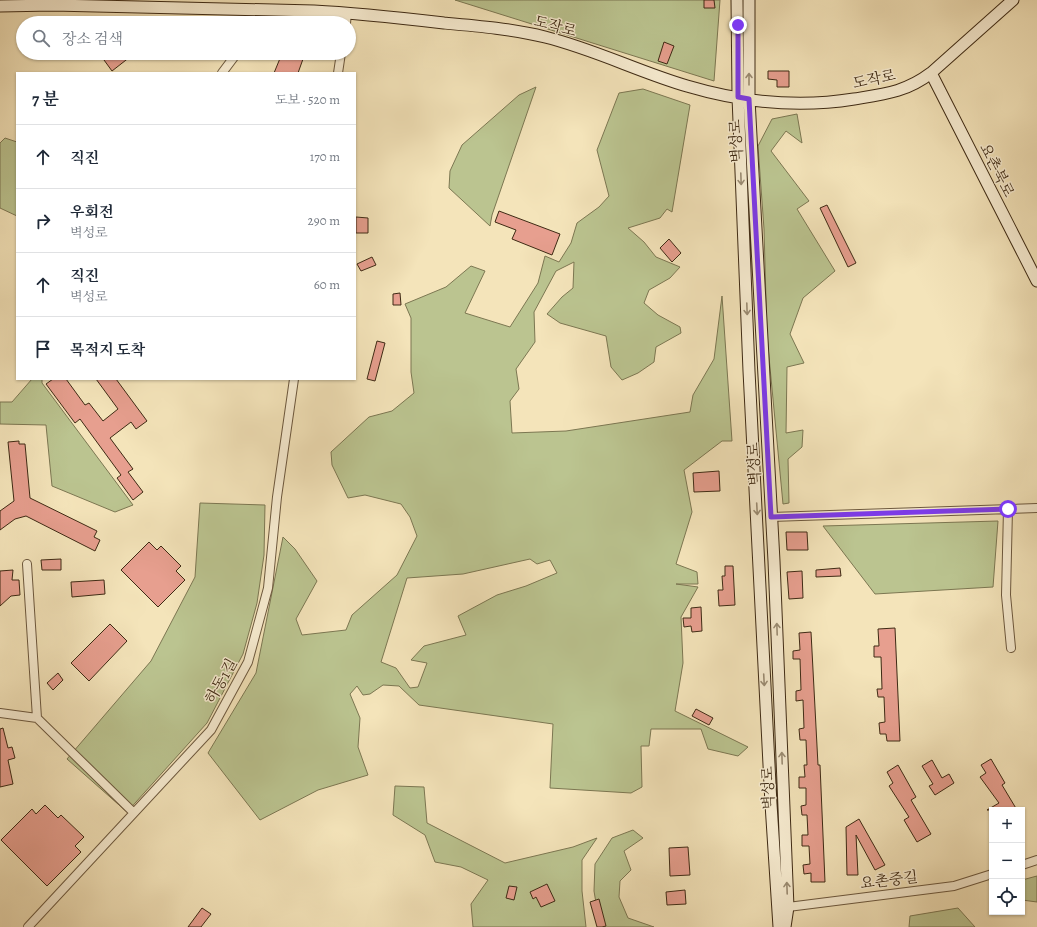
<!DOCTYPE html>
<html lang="ko">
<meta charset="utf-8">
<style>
body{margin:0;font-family:Alegreya,"Noto Serif KR",serif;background:#f6f6f7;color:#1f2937}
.controls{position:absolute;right:12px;bottom:12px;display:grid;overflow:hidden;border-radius:0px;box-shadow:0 1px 3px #0004}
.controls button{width:36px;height:36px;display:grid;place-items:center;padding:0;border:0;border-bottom:1px solid #e0e1e3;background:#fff;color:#1f2937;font:20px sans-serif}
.stop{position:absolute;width:12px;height:12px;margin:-9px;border:3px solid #7c3aed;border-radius:50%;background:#fff}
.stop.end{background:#7c3aed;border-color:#fff;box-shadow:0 1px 4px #0008}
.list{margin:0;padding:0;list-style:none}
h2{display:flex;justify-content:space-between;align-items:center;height:52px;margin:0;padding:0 16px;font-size:17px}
h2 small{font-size:13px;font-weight:400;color:#747a83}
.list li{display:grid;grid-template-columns:26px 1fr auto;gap:12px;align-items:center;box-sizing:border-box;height:64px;padding:0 16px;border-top:1px solid #e0e1e3}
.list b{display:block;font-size:15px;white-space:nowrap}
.list p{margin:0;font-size:13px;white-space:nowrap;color:#747a83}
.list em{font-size:13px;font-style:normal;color:#747a83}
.icon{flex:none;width:22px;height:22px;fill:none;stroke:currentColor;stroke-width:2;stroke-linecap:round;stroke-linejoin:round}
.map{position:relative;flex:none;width:1037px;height:927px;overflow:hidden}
.search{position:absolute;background:#fff;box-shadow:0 1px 3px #0004;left:16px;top:16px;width:340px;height:44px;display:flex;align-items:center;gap:10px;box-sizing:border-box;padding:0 14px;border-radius:22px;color:#747a83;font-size:15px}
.panel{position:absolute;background:#fff;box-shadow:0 1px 3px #0004;left:16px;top:72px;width:340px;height:308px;border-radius:0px}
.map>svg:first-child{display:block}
.green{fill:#bbc490;stroke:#7c7752;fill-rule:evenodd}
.building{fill:#e79f8f;stroke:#3e2a14}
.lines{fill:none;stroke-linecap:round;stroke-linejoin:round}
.street-casing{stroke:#6c583e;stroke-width:10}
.secondary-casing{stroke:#3e2a14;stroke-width:13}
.street{stroke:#f8edd2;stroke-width:8}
.secondary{stroke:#f8edd2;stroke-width:11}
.oneway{stroke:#9b8c73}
.route{stroke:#7c3aed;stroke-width:5}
.labels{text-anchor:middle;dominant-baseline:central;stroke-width:3;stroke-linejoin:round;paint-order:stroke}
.street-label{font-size:15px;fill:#3e2a14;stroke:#f8edd2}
</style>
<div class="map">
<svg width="1037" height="927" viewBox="0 0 1037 927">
<rect width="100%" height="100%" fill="#f4e4ba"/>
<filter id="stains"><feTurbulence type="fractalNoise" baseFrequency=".005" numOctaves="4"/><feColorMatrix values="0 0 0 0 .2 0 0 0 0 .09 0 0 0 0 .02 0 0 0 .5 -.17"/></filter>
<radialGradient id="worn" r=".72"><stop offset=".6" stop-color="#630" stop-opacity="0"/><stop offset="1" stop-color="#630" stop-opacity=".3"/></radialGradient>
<!-- green -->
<path class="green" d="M 455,0 L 720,0 L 714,81 Z
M 536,87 L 492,215 L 490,226 L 449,188 L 450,171 L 462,145 L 519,95 Z
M 643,89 L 690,105 L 672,212 L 667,209 L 660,218 L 628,228 L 644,242 L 656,257 L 680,267 L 670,278 L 649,290 L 644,303 L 658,315 L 680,327 L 681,333 L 656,347 L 654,362 L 638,373 L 622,380 L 611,367 L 606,336 L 560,323 L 547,314 L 562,297 L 573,288 L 574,262 L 556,271 L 534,312 L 535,342 L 516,369 L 519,389 L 510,401 L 512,433 L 566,431 L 690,412 L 693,395 L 714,359 L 722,296 L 732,441 L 722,441 L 684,470 L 692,512 L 676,564 L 697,572 L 698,584 L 676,584 L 698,587 L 681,617 L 683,663 L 675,711 L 748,747 L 738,756 L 708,749 L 701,729 L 651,729 L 649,746 L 641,746 L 642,787 L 631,793 L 550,788 L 553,724 L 419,705 L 399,686 L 383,685 L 370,694 L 363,695 L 357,686 L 350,694 L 360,718 L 358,747 L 368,775 L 318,790 L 260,820 L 208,753 L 256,673 L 283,537 L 295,549 L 317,581 L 296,619 L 302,635 L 346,630 L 352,615 L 397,575 L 417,536 L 410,517 L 401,504 L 365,495 L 348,498 L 332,465 L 331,452 L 369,417 L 392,411 L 414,393 L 411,372 L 411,318 L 405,304 L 446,287 L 471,266 L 485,271 L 465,313 L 510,327 L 538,283 L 545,256 L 559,262 L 571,243 L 577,223 L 599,207 L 609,196 L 597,150 L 619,93 ZM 530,559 L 537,564 L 550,560 L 557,573 L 526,586 L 497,595 L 458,616 L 466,635 L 424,646 L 411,660 L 427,663 L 418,687 L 410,688 L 396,668 L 381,662 L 407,578 L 463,574 Z
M 797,114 L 802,143 L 786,131 L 771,151 L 809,201 L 797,209 L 835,271 L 803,298 L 790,334 L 804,363 L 787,367 L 786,433 L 803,430 L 802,447 L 788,459 L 789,503 L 783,504 L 767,336 L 764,229 L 758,146 L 772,119 Z
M 5,138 L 17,142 L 17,216 L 0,208 L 0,143 Z
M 32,379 L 42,379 L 42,383 L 133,505 L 115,512 L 52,486 L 46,425 L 0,424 L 0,402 L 12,402 Z
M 200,503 L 265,505 L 264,555 L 257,603 L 243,654 L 207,723 L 127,812 L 67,759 L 151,661 L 195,577 Z
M 998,521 L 993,587 L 875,594 L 823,526 Z
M 395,786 L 424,787 L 427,823 L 505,863 L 573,847 L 597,838 L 582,860 L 582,891 L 586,927 L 473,927 L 471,904 L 488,880 L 461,867 L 435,862 L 425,835 L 393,815 Z
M 633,830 L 643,838 L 624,851 L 631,870 L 620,881 L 619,897 L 628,918 L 654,927 L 600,927 L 594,891 L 595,864 L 612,838 Z
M 1037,876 L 1037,902 L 1022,900 L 1022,880 Z
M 958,908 L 975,927 L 909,927 L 910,916 Z"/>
<!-- building -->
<path class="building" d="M 704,0 L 714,0 L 715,8 L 704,8 Z
M 664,42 L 674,46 L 667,64 L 658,61 Z
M 113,53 L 135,53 L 112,71 L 104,60 Z
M 289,55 L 303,59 L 298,73 L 274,73 L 281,56 L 288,59 Z
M 768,71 L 789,71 L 789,87 L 777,87 L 777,80 L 768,79 Z
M 827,205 L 856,263 L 848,267 L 820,208 Z
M 499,211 L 560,234 L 552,255 L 512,239 L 516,230 L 495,222 Z
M 356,217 L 368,218 L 368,233 L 356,233 Z
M 669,239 L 681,253 L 672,262 L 660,248 Z
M 372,257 L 376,265 L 361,271 L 357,264 Z
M 400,293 L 401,305 L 393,305 L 393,294 Z
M 377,341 L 385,343 L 375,381 L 367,379 Z
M 53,379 L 66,379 L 85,405 L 89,403 L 103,421 L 118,409 L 96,379 L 116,379 L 147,421 L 136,429 L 131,422 L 110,438 L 133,469 L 128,472 L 143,492 L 133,500 L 117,478 L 121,475 L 80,419 L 75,423 L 46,384 Z
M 19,441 L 19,444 L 25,444 L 30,498 L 97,531 L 94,537 L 100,540 L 95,551 L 26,516 L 15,519 L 0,530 L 0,511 L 14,501 L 8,442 Z
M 719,471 L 720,491 L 694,492 L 693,473 Z
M 786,532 L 807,532 L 808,550 L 787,550 Z
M 149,542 L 157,550 L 161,546 L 181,566 L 176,571 L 185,580 L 158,607 L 121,570 Z
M 61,559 L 61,570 L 42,570 L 41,560 Z
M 725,566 L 733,566 L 735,605 L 719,606 L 718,590 L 723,590 L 722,576 L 725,576 Z
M 840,568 L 841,576 L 816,577 L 816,570 Z
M 13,570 L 12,580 L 19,580 L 20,595 L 11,596 L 0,606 L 0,571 Z
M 802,571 L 803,598 L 789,599 L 787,572 Z
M 104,580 L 105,594 L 72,597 L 71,582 Z
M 701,607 L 702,631 L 692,632 L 691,626 L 684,627 L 683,618 L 691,618 L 691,608 Z
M 110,624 L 127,641 L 89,681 L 71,663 Z
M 895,628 L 900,741 L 887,741 L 886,734 L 880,734 L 879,723 L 885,722 L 884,697 L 878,697 L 877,689 L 882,689 L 881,657 L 874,657 L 874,646 L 879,646 L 878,629 Z
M 811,632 L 818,765 L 820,765 L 825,882 L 811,882 L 811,873 L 804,874 L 803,865 L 810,864 L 809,846 L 802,846 L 802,835 L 808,835 L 807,815 L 802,815 L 801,806 L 806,805 L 806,788 L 799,788 L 799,777 L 805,777 L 804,765 L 807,765 L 806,740 L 800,740 L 799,729 L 804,728 L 803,700 L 796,701 L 796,691 L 801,690 L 800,659 L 793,659 L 793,651 L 800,650 L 799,633 Z
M 58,673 L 63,680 L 53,690 L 47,683 Z
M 696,709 L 713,718 L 709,725 L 692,716 Z
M 3,728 L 8,748 L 12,747 L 15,758 L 8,760 L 13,784 L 0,787 L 0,729 Z
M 991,759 L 1005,783 L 1002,785 L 1017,810 L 987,810 L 999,803 L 980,777 L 986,773 L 981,765 Z
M 932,760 L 942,778 L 949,774 L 954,783 L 935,795 L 929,786 L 933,784 L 922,766 Z
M 898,765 L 916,797 L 911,800 L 931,834 L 917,842 L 904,820 L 909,817 L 889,786 L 893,783 L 887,772 Z
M 45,805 L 58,818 L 61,815 L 84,837 L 75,846 L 81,852 L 47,886 L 1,840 L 32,809 L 36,814 Z
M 859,819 L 885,865 L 875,870 L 856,835 L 858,875 L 847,875 L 846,827 Z
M 688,847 L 690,875 L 670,876 L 669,848 Z
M 547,884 L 555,901 L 541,907 L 536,897 L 533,899 L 530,892 Z
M 509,886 L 517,887 L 514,900 L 506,898 Z
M 685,890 L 686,904 L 667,905 L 666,892 Z
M 599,899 L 606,926 L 602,927 L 597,927 L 590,902 Z
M 202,908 L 211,914 L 201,927 L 188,927 Z"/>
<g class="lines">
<defs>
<path id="street" d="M 299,23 L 314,11
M 346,23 L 347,13
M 222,73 L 237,53
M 338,73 L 341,53
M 1008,509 L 1006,595 L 1011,648
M 771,517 L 1037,508
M 27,564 L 37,718 L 133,812
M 0,713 L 37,718
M 1022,865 L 1037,860
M 788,907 L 954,886 L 992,874
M 28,927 L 211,730 L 248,662 L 268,588 L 277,497 L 294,379"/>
<path id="secondary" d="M 737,0 L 738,97 L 749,371 L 771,804 L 779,927
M 749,0 L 749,99 L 774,561 L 788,907 L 785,927
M 0,6 L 53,5 L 314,11 C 358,13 401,18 444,23 C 478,26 513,29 545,37 C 594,49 639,72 687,86 C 741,102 798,108 854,99 C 885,94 906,92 931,73 L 1013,0
M 931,73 L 1037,281"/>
</defs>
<!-- street casing -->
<use href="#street" class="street-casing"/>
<!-- secondary casing -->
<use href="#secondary" class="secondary-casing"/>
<!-- street -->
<use href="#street" class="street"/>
<!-- secondary -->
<use href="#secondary" class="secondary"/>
</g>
<!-- one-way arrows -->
<defs><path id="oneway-shaft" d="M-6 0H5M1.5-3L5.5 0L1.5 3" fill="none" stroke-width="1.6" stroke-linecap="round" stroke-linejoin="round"/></defs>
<g class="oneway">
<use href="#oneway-shaft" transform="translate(749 79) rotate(-90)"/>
<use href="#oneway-shaft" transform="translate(741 179) rotate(88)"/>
<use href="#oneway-shaft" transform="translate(747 309) rotate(88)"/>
<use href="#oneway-shaft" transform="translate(757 509) rotate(87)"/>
<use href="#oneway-shaft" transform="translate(777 629) rotate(-92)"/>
<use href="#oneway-shaft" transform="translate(764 680) rotate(87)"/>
<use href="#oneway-shaft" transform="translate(782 758) rotate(-92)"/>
<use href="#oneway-shaft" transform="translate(787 888) rotate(-92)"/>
</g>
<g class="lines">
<!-- route -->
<path class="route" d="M 738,25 L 738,97 L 749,99 L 771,517 L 1008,509"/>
</g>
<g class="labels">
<!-- street labels -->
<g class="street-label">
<text transform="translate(555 26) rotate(15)">도작로</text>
<text transform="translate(874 79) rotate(-12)">도작로</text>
<text transform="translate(736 141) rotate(-93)">벽성로</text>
<text transform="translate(997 170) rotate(63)">요촌북로</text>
<text transform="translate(754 464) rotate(-93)">벽성로</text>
<text transform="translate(221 681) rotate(-61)">하동1길</text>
<text transform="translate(768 788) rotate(-92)">벽성로</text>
<text transform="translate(889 880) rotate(-7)">요촌중길</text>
</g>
</g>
<rect width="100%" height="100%" filter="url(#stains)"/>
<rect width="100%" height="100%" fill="url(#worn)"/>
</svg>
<div class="controls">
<button>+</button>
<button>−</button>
<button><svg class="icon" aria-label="locate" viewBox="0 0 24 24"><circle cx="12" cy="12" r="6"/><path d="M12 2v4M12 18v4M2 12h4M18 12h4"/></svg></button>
</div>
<div class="stop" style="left:1008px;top:509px"></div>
<div class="stop end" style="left:738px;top:25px"></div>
<div class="search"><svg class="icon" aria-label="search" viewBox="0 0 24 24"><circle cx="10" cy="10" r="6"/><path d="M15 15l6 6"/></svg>장소 검색</div>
<section class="panel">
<h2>7 분<small>도보 · 520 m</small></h2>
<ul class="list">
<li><svg class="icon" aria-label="ahead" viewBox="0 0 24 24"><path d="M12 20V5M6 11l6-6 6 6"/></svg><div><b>직진</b></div><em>170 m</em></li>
<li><svg class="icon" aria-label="right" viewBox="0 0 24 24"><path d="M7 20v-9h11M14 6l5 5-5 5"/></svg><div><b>우회전</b><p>벽성로</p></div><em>290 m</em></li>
<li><svg class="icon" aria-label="ahead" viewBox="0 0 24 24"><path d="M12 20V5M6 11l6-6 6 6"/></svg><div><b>직진</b><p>벽성로</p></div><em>60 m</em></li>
<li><svg class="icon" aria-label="arrive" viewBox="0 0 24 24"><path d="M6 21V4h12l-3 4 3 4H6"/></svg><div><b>목적지 도착</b></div></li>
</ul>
</section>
</div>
